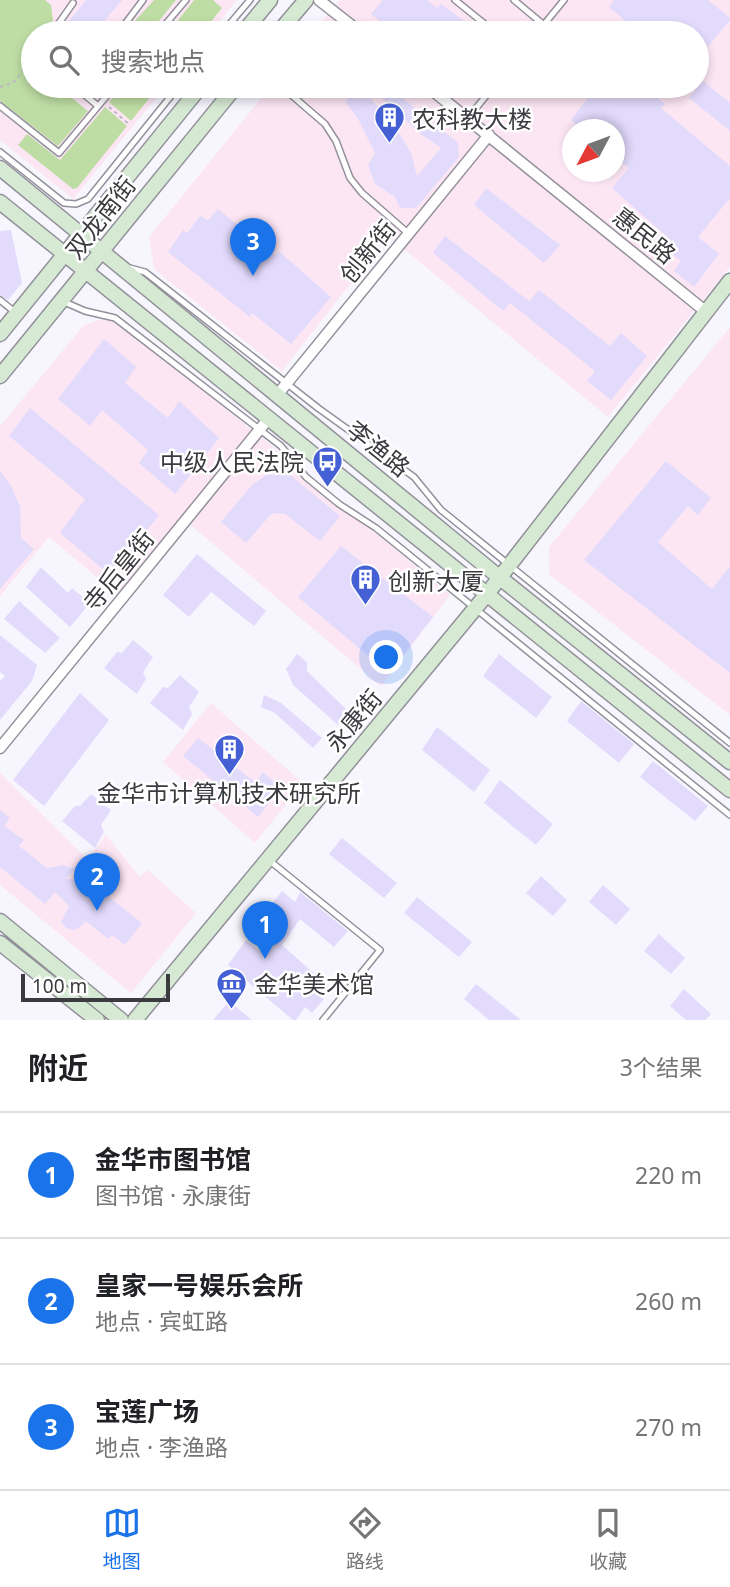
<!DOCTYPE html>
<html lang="zh">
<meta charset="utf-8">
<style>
body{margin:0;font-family:"Noto Sans","Noto Sans SC",sans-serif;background:#f2f2f2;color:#202124}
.compass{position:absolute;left:562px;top:119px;width:63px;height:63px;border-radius:50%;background:#fff;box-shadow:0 4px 10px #0003;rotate:229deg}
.scale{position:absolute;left:21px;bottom:18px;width:149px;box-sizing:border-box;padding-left:7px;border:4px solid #3b3a3e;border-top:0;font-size:19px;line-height:24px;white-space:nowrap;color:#3b3a3e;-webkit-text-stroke:5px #fff;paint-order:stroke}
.you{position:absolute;left:387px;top:658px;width:24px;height:24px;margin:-18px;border:5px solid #fff;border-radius:50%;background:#1a73e8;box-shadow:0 0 0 10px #1a73e833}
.badge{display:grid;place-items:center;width:46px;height:46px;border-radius:50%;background:#1a73e8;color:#fff;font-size:23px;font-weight:700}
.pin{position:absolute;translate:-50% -58px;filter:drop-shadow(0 2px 4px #0008)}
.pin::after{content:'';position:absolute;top:37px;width:24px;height:21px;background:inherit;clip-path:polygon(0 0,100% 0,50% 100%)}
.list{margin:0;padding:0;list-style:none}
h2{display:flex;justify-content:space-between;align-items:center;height:91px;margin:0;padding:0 28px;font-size:30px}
h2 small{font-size:23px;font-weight:400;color:#757577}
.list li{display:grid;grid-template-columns:46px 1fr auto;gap:21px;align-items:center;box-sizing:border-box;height:126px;padding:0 28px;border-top:2px solid #e0e0e0}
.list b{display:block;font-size:26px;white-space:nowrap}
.list p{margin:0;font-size:23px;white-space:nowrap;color:#757577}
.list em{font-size:23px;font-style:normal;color:#757577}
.icon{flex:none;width:38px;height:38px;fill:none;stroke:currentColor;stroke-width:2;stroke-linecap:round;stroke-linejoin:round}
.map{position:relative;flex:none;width:730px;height:1020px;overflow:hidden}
.search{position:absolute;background:#fff;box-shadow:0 4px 10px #0003;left:21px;right:21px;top:21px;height:77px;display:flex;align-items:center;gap:18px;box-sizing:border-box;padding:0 24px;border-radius:38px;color:#757577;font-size:26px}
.sheet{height:469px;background:#fff}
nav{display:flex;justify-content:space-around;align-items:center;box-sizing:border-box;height:98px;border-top:2px solid #e0e0e0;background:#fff;font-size:19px;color:#757577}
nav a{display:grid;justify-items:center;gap:4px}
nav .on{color:#1a73e8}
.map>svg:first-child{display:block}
.commercial{fill:#fce6f4;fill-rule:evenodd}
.green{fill:#bedda4}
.building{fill:#e3dbfc;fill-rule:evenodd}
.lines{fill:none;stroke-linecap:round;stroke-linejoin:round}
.lane-casing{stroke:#92909a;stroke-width:8}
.street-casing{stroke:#92909a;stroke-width:13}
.secondary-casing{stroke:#92909a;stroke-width:17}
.path{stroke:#bbbac1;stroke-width:2;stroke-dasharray:3.5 3.5;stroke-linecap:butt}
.lane{stroke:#fff;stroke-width:5}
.street{stroke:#fff;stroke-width:10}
.secondary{stroke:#d6ead3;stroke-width:14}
.labels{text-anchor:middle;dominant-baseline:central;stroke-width:5;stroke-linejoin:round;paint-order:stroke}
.poi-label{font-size:24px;fill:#3b3a3e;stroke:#fff;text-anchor:start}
.street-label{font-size:24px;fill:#3b3a3e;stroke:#fff}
</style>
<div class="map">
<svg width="730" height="1020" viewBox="0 0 730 1020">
<rect width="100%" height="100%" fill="#f7f6ff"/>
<!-- commercial -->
<path class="commercial" d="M 0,0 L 237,0 L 210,33 L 33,33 L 33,86 L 166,86 L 73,199 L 0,140 Z
M 340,0 L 730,0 L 730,267 L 608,417 L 388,236 L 282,371 L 154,269 L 149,237 L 271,86 L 697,86 L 697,33 L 313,33 ZM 572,130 L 614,130 L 614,172 L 572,172 Z
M 105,318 L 120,323 L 262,438 L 450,595 L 381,686 L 187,522 L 124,600 L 49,537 L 0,596 L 0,426 L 84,325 Z
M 730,327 L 730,715 L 549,574 L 549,547 Z
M 211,703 L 303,783 L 255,843 L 163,762 Z
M 0,773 L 87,859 L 106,835 L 140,877 L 148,870 L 196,913 L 131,993 L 0,885 Z"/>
<!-- green -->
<path class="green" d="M 0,0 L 45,0 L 51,5 L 53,21 L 44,33 L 33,33 L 33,48 L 26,57 L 33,67 L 33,86 L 57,86 L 88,111 L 58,146 L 0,101 Z
M 154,0 L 176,0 L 149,33 L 131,33 L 132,24 Z
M 194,0 L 213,0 L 222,8 L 202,33 L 168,33 Z
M 124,86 L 159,86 L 131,121 L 109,102 Z
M 105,107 L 127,126 L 77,188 L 73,189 L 18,145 L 27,134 L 60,160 Z"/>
<!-- building -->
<path class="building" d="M 86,0 L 122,0 L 101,25 L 102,33 L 76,33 L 67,24 Z
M 383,0 L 427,0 L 437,8 L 441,4 L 481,33 L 411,33 L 404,27 L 399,33 L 395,33 L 371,14 Z
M 614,0 L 708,0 L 730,18 L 730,20 L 697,60 L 697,33 L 640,33 L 609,7 Z
M 703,81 L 730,103 L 730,131 L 689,98 Z
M 360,86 L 388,86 L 458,143 L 459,157 L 416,208 L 400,208 L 395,197 L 375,184 L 368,165 L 375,153 L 357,117 L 345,102 ZM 374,91 L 421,134 L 441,148 L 417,176 L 411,153 L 401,136 L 369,96 Z
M 583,86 L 643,86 L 665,104 L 661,108 L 730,166 L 730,198 L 698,237 L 719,254 L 694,287 L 674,271 L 681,261 L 667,250 L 673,242 L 612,188 L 629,168 L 614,156 L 614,130 L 583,130 L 571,120 L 591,94 Z
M 486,188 L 560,245 L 544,263 L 474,205 Z
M 218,209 L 275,255 L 280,252 L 331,297 L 291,344 L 252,313 L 250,317 L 168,252 L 183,230 L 187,233 L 200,216 L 208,220 Z
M 11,230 L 22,283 L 8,300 L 0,295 L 0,231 Z
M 445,236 L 529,301 L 539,290 L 610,346 L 621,333 L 647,356 L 611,400 L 587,381 L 595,371 L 510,303 L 503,311 L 433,253 Z
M 104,339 L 136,367 L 125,383 L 168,418 L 179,401 L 219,438 L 175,494 L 139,463 L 148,450 L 102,410 L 90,426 L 58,399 Z
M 30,408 L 159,515 L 111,576 L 60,533 L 85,499 L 9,436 Z
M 666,461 L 711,498 L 698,515 L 688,506 L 658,542 L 712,589 L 730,566 L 730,673 L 584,560 Z
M 0,471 L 11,486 L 20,506 L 21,538 L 34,549 L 0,589 Z
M 279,474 L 290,475 L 340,516 L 320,541 L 285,514 L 272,513 L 246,543 L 221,522 L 251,486 L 266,475 Z
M 341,546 L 433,617 L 389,673 L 298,597 Z
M 197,554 L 266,611 L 254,626 L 211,592 L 189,617 L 163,595 Z
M 41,567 L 68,593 L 72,588 L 90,603 L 70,627 L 26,587 Z
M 19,601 L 60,638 L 45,653 L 4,619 Z
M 0,635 L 37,665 L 32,681 L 0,720 L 0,681 L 5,676 L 0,672 Z
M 133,640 L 153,657 L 143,672 L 146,679 L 137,694 L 104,668 L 117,652 L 122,653 Z
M 297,654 L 307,662 L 307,671 L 349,712 L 338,725 L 293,685 L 286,669 Z
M 499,654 L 552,697 L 536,718 L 483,676 Z
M 180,675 L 199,692 L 189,707 L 192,714 L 183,730 L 150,703 L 163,687 L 168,688 Z
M 80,693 L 109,720 L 44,806 L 13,780 Z
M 264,695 L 281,703 L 322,738 L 313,748 L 275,713 L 261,707 Z
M 581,701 L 634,744 L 619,763 L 567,721 Z
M 437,727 L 490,770 L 474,792 L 422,750 Z
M 198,738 L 255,782 L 263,772 L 281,788 L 258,817 L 183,756 Z
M 653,761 L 708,806 L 695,821 L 640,777 Z
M 500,780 L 553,824 L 536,845 L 484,803 Z
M 91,794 L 111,810 L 101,825 L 104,832 L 95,848 L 62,821 L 75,806 L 80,806 Z
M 0,810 L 10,818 L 4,826 L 24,840 L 19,846 L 47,868 L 63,865 L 75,869 L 66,879 L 87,880 L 142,923 L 125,945 L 112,935 L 108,939 L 86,921 L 80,927 L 73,930 L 66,928 L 61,922 L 69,906 L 55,892 L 45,904 L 0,867 Z
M 342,838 L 397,883 L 384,898 L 329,854 Z
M 541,876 L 567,900 L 553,916 L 526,893 Z
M 603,885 L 630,909 L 616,925 L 589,902 Z
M 282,891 L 295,902 L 300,892 L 348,931 L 334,947 L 300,919 L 282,945 L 326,984 L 317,995 L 324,999 L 312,1013 L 305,1007 L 296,1020 L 293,1020 L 228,965 L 246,940 L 261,952 L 278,928 L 263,915 Z
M 417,897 L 472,942 L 459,957 L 404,913 Z
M 659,934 L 685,958 L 671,974 L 644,951 Z
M 476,984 L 521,1020 L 489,1020 L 464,999 Z
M 684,989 L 711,1014 L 705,1020 L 686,1020 L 670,1006 Z
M 229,1001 L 252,1020 L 213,1020 Z"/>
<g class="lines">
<defs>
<path id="lane" d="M 455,0 L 496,33
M 514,0 L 544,25
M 52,33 L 73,3
M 125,33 L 125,24 L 143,0
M 158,33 L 186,0
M 222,33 L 250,0
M 537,33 L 564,0
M 74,86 L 98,106
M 281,86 L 325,124 L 336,141 L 350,178 L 362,193 L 409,234
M 0,106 L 59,153 L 115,86
M 468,118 L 494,86
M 0,152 L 64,203 L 76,204 L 88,199 L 179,86
M 130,268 L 145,272 L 318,408 L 414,477 L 441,510 L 730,743
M 0,300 L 16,313
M 62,301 L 85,311 L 115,318 L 281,446 L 306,477 L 339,504 L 376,528 L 730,815
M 270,861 L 380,950 L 323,1020"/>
<path id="street" d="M 319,0 L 361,33
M 427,86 L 705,311
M 278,394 L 489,135
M 0,748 L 269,418"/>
<path id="secondary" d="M 243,33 L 270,0
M 278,33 L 306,0
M 0,168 L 499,577 L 730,762
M 0,202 L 730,790
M 0,334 L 201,86
M 0,376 L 236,86
M 0,921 L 121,1020
M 0,943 L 97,1020
M 135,1020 L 487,594 L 730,281"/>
</defs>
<!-- lane casing -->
<use href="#lane" class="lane-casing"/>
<!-- street casing -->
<use href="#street" class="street-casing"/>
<!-- secondary casing -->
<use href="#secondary" class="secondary-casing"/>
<!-- path -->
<path class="path" d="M 0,87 L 13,83 L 33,59
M 109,107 L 130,125"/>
<!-- lane -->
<use href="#lane" class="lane"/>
<!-- street -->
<use href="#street" class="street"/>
<!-- secondary -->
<use href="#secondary" class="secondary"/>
</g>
<!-- icons -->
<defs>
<symbol id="building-pin" viewBox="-11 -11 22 30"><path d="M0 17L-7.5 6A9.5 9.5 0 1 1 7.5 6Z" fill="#4560d4" stroke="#fff"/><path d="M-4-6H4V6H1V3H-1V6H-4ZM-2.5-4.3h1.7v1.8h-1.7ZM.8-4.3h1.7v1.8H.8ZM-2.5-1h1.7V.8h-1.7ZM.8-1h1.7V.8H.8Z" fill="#fff"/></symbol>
<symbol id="bus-pin" viewBox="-11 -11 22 30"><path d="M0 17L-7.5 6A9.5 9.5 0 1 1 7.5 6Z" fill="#4560d4" stroke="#fff"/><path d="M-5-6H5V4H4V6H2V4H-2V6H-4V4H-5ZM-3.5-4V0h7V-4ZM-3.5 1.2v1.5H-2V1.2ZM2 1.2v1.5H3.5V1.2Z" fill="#fff"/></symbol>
<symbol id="museum-pin" viewBox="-11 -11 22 30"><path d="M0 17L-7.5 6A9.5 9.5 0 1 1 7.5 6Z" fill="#4560d4" stroke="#fff"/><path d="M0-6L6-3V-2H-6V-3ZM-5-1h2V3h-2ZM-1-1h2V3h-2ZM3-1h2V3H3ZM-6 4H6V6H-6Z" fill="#fff"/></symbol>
</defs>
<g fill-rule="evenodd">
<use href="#building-pin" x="372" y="100" width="35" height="47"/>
<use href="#bus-pin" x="310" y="444" width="35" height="47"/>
<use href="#building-pin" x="348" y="562" width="35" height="47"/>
<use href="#building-pin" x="212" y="732" width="35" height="47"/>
<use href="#museum-pin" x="214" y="966" width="35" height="47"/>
</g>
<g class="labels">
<!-- poi labels -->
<g class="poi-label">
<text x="412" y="118">农科教大楼</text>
<text x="304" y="461" text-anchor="end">中级人民法院</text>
<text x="388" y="580">创新大厦</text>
<text x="229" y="792" text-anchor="middle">金华市计算机技术研究所</text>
<text x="254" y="983">金华美术馆</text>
</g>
<!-- street labels -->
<g class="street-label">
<text transform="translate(100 217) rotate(-52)">双龙南街</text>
<text transform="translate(645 235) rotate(39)">惠民路</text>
<text transform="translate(367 251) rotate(-51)">创新街</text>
<text transform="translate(379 448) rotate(39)">李渔路</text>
<text transform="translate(118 570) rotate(-51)">寺后皇街</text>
<text transform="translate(353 720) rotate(-50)">永康街</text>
</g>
</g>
</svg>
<svg class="compass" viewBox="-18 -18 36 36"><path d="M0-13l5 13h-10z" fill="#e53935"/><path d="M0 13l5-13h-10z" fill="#757577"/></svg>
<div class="scale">100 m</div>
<div class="you"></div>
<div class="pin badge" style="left:265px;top:959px">1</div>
<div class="pin badge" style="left:97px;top:911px">2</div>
<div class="pin badge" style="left:253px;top:276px">3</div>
<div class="search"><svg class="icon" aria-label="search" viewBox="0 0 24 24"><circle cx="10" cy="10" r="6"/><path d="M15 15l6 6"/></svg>搜索地点</div>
</div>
<section class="sheet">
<h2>附近<small>3个结果</small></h2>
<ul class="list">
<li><span class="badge">1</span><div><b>金华市图书馆</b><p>图书馆 · 永康街</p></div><em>220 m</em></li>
<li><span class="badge">2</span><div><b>皇家一号娱乐会所</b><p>地点 · 宾虹路</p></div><em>260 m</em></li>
<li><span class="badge">3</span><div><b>宝莲广场</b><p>地点 · 李渔路</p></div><em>270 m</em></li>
</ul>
</section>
<nav>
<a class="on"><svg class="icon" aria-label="map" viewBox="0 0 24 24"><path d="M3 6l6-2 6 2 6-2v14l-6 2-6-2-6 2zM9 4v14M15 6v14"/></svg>地图</a>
<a><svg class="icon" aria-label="directions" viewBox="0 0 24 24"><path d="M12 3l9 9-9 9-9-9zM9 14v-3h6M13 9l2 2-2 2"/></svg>路线</a>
<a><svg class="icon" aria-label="saved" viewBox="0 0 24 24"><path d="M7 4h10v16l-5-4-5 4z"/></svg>收藏</a>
</nav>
